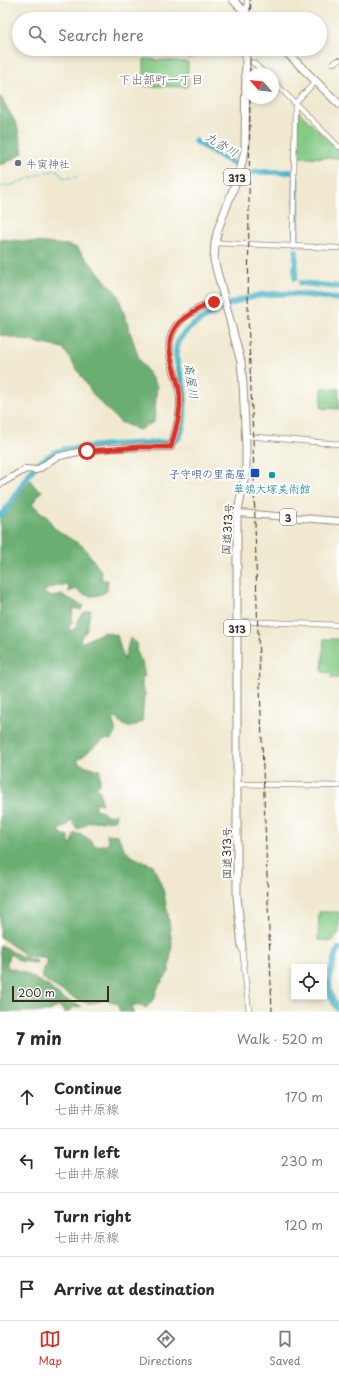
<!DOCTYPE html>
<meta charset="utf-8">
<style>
body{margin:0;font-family:"Playpen Sans","Klee One",sans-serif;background:#f2f2f3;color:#2b2b33}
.controls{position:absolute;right:12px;bottom:12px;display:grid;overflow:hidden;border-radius:0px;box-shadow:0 2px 6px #0003}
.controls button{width:36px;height:36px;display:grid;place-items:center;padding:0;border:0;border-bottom:1px solid #e1e1e2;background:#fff;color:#2b2b33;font:20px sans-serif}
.compass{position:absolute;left:243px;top:68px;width:36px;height:36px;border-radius:50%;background:#fff;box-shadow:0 2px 6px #0003;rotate:297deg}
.scale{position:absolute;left:12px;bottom:10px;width:97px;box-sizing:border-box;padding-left:4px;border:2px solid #3b2a1e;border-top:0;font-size:11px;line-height:14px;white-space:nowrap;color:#3b2a1e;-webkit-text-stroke:3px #fff;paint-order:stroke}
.stop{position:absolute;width:12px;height:12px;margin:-9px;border:3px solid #d93025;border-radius:50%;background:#fff}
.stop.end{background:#d93025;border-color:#fff;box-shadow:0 1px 4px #0008}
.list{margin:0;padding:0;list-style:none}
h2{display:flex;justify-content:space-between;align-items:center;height:52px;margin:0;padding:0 16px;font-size:17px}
h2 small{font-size:13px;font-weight:400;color:#7c7c81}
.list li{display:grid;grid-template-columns:26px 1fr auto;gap:12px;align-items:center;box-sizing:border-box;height:64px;padding:0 16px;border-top:1px solid #e1e1e2}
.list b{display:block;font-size:15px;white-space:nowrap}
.list p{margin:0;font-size:13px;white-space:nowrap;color:#7c7c81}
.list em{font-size:13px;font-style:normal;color:#7c7c81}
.icon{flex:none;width:22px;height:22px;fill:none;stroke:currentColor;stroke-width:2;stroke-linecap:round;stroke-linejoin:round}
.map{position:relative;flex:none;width:339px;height:1012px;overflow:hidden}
.search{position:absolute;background:#fff;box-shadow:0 2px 6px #0003;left:12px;right:12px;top:12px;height:44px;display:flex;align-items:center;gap:10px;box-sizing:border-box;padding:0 14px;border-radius:22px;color:#7c7c81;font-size:15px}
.sheet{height:308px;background:#fff}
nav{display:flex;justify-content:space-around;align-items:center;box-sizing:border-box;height:56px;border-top:1px solid #e1e1e2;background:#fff;font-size:11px;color:#7c7c81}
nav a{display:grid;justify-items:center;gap:2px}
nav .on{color:#d93025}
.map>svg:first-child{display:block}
.green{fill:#83ca85;stroke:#5f7a52}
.forest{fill:#6aae72;stroke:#526c48}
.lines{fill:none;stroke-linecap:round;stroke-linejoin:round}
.stream{stroke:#49b4c6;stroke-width:1}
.river{stroke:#49b4c6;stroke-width:6}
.minor-casing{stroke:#968a77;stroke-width:6}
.major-casing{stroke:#968a77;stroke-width:8}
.highway-casing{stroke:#968a77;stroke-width:9}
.minor{stroke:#fff;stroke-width:4.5}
.major{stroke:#fff;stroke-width:6}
.highway{stroke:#fff;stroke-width:7}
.rail{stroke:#3b2a1e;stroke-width:1;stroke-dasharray:6 3;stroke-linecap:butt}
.route{stroke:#d93025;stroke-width:5}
.worship-dot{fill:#6b7280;stroke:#fff;stroke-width:1.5}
.transit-dot{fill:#1a4fb4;stroke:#fff;stroke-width:1.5}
.culture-dot{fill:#0f9aa8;stroke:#fff;stroke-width:1.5}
.labels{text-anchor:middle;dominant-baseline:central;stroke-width:4;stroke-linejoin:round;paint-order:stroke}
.shield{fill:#fff;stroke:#766a62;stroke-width:1}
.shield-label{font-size:10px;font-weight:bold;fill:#3b2a1e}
.worship-label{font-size:11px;fill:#5b616d;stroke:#fff;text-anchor:start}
.transit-label{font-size:11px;fill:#164399;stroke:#fff;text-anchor:end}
.culture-label{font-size:11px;fill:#0d838f;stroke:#fff}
.street-label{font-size:11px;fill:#3b2a1e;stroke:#fff}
.neighbourhood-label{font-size:12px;fill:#6b5863;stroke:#fff}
.water-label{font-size:12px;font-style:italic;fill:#416161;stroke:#fff}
</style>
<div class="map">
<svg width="339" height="1012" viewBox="0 0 339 1012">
<rect width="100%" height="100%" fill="#fff"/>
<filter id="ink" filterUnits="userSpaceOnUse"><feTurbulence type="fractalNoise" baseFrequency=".025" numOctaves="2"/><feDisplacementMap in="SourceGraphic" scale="8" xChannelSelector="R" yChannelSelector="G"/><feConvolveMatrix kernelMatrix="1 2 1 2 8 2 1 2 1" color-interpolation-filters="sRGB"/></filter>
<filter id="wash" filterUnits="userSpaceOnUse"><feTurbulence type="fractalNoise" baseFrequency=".012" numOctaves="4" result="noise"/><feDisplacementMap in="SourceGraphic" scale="16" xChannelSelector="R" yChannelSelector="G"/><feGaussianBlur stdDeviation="0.9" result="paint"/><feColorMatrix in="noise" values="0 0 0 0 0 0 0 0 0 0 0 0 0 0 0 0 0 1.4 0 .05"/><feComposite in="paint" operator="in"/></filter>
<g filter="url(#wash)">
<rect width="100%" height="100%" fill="#f0e9d0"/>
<!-- green -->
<path class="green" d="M 144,59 L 188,62 L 188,86 L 187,87 L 144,86 Z
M 297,110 L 339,151 L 339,158 L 297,157 Z
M 322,388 L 339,389 L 339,409 L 321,408 Z
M 324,639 L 339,639 L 339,678 L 331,678 L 332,673 L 322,672 Z
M 319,912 L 339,912 L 339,933 L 331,941 L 318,940 Z"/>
<!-- forest -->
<path class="forest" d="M 0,96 L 17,125 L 23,153 L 4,164 L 0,165 Z
M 0,239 L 67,245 L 77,248 L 118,295 L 139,359 L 157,386 L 154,422 L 139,430 L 120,422 L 95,397 L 63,348 L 0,335 Z
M 30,480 L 35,487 L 42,491 L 32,504 L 49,519 L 53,527 L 69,538 L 83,546 L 101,571 L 102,580 L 108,580 L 107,591 C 96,598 86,598 76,589 L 69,592 L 68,585 L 53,587 L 46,590 L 44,594 L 53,597 L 62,595 L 84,606 L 81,610 L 73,608 L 72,622 L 69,628 L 70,631 L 76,628 C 76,618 81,613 91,610 L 86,632 L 82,635 L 80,641 L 83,642 L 104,632 L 117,635 L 124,660 L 130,638 L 137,643 L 136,650 L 142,662 L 145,676 L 142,679 L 142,688 L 146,694 L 144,697 L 142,721 C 130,730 127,729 116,718 L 113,720 C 115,728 118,734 111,740 C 109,740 106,739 104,740 C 99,741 83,757 77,761 L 81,764 L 100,770 L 100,783 L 96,789 L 100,791 L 102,804 L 95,803 L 95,809 L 100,810 L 108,816 L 116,813 L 115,820 L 89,822 L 77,830 L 71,819 L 68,825 L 59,830 L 62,834 L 69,836 L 69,844 L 72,844 L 74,834 C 84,833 89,839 96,846 L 108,844 L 107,834 L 118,835 C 126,857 133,857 153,865 L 163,889 L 168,914 L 172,944 L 169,972 L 158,987 L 154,1000 L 146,1008 L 142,1006 L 132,1005 L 134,1012 L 121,1012 L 119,1010 L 118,1004 C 101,996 103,1004 88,1003 C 79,1003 50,984 42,978 L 43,968 L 48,963 L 44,957 L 27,956 L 0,937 L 0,518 L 10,509 Z
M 0,945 L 23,957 L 37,961 L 36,963 L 20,961 L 10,954 L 7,961 L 7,967 L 23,972 L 48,986 L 63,999 L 82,1006 L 72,1008 L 69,1012 L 64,1012 L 60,1006 L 52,1009 L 50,1012 L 0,1012 Z"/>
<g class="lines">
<!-- stream -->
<path class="stream" d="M 46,172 L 57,170 L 63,178 L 77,177
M 0,187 L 12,185 L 43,173"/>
<!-- river -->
<path class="river" d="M 190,49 L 190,56
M 195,141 L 237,166
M 254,172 L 291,172
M 296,179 L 297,213
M 296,242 L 297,217
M 295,278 L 296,251
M 301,283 L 339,287
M 0,515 L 5,511 L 29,474 L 36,465 L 55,452 L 66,449 L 108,445 L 168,442 C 171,441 174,441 177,439 C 186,432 185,400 184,389 C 182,375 173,359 177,345 C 181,333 193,325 202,319 C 238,296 265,291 306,295 C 317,296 328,297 339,299
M 339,949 L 336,953 C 329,977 324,989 339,1011"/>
</g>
</g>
<g filter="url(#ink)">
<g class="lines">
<defs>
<path id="minor" d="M 247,0 L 247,14
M 246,61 L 254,63 L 265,74
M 333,63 L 339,60
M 273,81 L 339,147
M 215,243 L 339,248
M 293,247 L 295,103 L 316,81
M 246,436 L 339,444
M 237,621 L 339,625
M 237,786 L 243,784 L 339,786
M 242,947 L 249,1012"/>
<path id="major" d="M 0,484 L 26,469 L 36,470 C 44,467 49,460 57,457 C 94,446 133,448 171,447 C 175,431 181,416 180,399 C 180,386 174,373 171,361 C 162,321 193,310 223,299
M 238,513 L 339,521"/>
<path id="highway" d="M 233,0 L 252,19
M 283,49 L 339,104
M 242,947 L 237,896 L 237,516 L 246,470 L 246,447 L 243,384 L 241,362 L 214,260 L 215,243 L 218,229 L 240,171 L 245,150 L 246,49"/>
</defs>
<!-- minor casing -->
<use href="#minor" class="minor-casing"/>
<!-- major casing -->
<use href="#major" class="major-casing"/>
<!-- highway casing -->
<use href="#highway" class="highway-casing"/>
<!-- minor -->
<use href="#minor" class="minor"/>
<!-- major -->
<use href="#major" class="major"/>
<!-- highway -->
<use href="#highway" class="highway"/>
<!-- rail -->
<path class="rail" d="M 250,19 L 251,0
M 250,74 L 250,49
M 250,98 L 248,317 L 253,438 L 257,605 L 272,1012"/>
</g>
</g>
<g class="lines" filter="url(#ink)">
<!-- route -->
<path class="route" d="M 87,451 L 140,447 L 171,447 C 175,431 181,415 180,398 C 180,386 175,375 172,363 C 162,327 185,314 214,302"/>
</g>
<!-- markers -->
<circle class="worship-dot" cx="18" cy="163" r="4"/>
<rect class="transit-dot" x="250" y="468" width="10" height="10" rx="2"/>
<circle class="culture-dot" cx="272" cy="475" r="4"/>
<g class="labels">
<!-- shield labels -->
<g class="shield">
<rect x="224" y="169" width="26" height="16" rx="3"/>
<rect x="280" y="509" width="16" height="16" rx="3"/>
<rect x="224" y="620" width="26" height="16" rx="3"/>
</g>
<g class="shield-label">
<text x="237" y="177">313</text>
<text x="288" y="517">3</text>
<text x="237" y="628">313</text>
</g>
<!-- worship labels -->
<g class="worship-label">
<text x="26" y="163">牛寅神社</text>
</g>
<!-- transit labels -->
<g class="transit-label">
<text x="246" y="473">子守唄の里高屋</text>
</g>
<!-- culture labels -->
<g class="culture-label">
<text x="272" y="488">華鴒大塚美術館</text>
</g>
<!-- street labels -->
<g class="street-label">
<text transform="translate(227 529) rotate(-86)">国道313号</text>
<text transform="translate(226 853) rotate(-90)">国道313号</text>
</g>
<!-- neighbourhood labels -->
<g class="neighbourhood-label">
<text x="161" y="79">下出部町一丁目</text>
</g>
<!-- water labels -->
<g class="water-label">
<text transform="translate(222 144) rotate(31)">九沓川</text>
<text transform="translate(192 381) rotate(82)">高屋川</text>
</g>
</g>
</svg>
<div class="controls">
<button><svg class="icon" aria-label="locate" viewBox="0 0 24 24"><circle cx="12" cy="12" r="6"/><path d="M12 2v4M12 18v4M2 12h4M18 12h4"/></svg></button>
</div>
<svg class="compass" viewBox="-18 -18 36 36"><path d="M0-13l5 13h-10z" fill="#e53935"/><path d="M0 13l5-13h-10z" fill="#7c7c81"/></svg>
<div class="scale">200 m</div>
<div class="stop" style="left:87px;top:451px"></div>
<div class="stop end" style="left:214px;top:302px"></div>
<div class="search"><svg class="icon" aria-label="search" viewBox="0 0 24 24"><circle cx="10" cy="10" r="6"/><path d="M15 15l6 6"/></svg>Search here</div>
</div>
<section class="sheet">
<h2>7 min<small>Walk · 520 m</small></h2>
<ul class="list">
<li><svg class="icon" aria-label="ahead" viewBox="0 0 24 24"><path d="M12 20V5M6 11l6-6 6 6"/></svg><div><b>Continue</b><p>七曲井原線</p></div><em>170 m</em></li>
<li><svg class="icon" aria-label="left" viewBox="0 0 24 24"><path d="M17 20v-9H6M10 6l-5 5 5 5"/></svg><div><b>Turn left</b><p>七曲井原線</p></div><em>230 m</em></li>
<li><svg class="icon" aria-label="right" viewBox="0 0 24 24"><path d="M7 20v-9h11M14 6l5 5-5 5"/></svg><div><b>Turn right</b><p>七曲井原線</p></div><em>120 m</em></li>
<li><svg class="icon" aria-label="arrive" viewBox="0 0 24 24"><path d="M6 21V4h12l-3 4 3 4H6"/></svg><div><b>Arrive at destination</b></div></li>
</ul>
</section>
<nav>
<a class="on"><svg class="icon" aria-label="map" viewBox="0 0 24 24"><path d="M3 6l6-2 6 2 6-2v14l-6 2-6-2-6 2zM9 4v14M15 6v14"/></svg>Map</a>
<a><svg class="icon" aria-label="directions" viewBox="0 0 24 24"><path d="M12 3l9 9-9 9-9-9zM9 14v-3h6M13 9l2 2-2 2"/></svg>Directions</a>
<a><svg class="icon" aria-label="saved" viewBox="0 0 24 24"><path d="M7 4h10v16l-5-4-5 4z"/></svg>Saved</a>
</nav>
